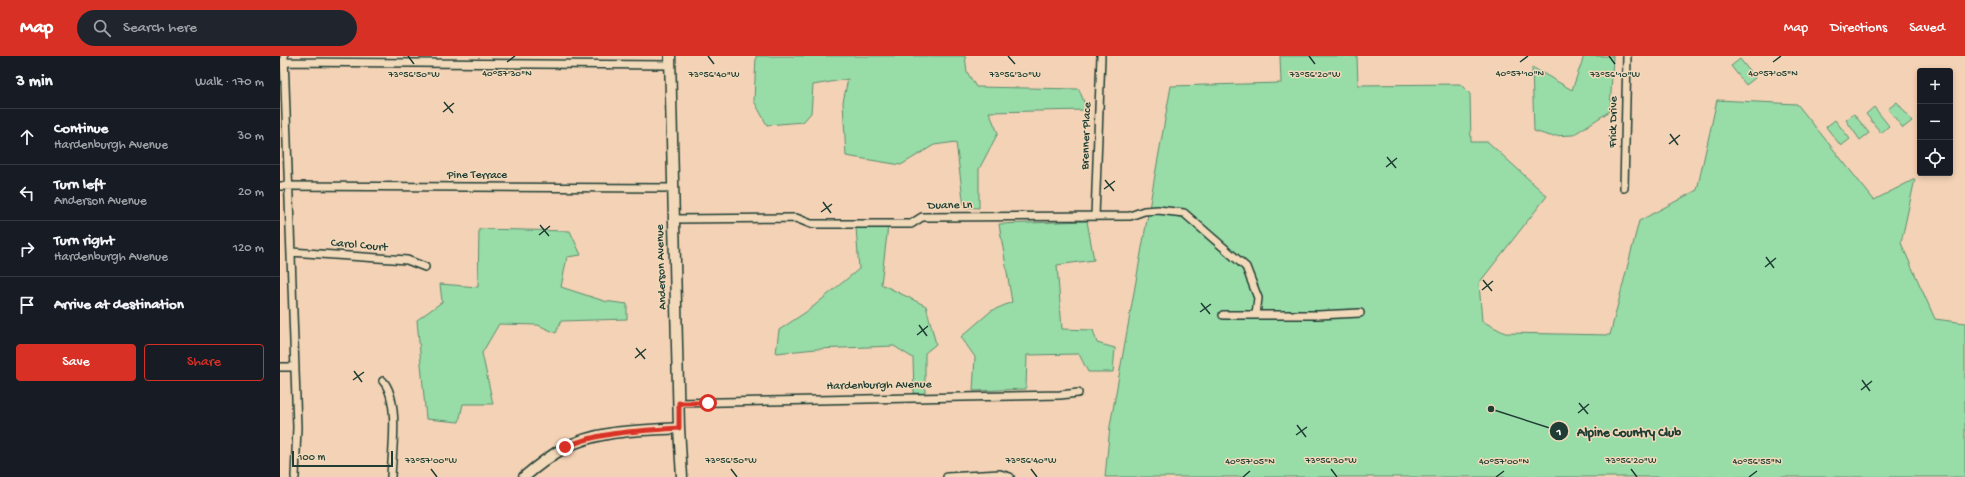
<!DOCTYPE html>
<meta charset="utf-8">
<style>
body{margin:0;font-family:"Gochi Hand",sans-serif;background:#20242c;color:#f1f3f6}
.controls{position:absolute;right:12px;top:12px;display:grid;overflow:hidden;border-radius:4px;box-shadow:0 2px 6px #0003}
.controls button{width:36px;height:36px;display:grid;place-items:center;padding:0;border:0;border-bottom:1px solid #363941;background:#171b24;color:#f1f3f6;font:20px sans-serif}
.scale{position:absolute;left:12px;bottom:10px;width:101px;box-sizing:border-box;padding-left:4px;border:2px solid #1f3d34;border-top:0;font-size:11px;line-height:14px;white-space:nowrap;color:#1f3d34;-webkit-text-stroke:3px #f2d9b9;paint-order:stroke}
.stop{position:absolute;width:12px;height:12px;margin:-9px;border:3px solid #d93025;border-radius:50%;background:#fff}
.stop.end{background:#d93025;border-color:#fff;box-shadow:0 1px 4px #0008}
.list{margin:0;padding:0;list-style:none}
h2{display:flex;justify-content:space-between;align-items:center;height:52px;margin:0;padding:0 16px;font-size:17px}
h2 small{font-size:13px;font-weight:400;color:#9ea1a6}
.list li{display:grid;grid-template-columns:26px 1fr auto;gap:12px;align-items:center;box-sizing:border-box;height:56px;padding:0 16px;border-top:1px solid #363941}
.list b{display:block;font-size:15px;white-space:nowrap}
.list p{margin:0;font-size:13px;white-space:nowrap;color:#9ea1a6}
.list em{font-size:13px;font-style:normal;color:#9ea1a6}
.actions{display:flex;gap:8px;padding:12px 16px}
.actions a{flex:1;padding:9px 0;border:1px solid #d93025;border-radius:4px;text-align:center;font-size:14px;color:#d93025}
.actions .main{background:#d93025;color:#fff}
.icon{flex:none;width:22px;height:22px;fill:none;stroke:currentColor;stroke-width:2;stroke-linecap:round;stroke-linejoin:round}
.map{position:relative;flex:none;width:1685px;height:421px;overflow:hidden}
header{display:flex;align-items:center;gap:24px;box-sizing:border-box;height:56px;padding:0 20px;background:#d93025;color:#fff}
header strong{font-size:19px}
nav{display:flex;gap:22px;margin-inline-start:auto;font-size:14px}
.search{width:280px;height:36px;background:#20242c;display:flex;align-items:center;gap:10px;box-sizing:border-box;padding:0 14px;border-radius:22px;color:#9ea1a6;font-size:15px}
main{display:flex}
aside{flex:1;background:#171b24}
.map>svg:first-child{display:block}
.green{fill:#98dca8;stroke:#5c8c6e}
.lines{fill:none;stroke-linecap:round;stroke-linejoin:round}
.street-casing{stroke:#1f3d34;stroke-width:10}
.secondary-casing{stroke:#1f3d34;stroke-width:13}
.street{stroke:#f2d9b9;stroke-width:7}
.secondary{stroke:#f2d9b9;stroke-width:10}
.route{stroke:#d93025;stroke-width:5}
.ticks{fill:none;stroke:#1f3d34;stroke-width:1.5}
.labels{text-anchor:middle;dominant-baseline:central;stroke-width:3;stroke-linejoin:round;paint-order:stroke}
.street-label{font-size:12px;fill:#1f3d34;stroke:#f2d9b9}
.ticks-label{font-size:10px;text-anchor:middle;fill:#1f3d34;stroke:#f2d9b9;stroke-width:3;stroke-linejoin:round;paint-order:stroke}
.leader{fill:none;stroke:#1f3d34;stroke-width:1.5}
.callout-dot{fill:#1f3d34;stroke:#f2d9b9;stroke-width:1.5}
.mark-label{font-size:12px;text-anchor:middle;font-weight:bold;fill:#fff}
.callout-label{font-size:13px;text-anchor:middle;font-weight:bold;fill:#1f3d34;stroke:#f2d9b9;stroke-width:3;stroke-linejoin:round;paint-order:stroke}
</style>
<header>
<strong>Map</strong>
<div class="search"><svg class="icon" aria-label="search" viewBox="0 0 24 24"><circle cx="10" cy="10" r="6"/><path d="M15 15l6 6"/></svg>Search here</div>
<nav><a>Map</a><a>Directions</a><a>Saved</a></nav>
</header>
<main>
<aside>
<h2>3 min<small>Walk · 170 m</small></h2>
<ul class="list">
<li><svg class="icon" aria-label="ahead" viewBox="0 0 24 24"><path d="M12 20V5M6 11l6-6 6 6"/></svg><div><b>Continue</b><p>Hardenburgh Avenue</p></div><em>30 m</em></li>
<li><svg class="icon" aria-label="left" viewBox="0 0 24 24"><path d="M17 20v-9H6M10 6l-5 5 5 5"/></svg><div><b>Turn left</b><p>Anderson Avenue</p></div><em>20 m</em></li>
<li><svg class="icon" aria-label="right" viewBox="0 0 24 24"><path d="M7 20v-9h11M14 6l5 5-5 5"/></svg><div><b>Turn right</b><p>Hardenburgh Avenue</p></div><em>120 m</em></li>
<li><svg class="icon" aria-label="arrive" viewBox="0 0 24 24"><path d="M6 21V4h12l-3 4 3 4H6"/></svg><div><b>Arrive at destination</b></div></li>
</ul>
<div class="actions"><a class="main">Save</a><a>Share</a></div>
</aside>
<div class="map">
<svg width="1685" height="421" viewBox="0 0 1685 421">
<rect width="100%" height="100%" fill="#f4d2b5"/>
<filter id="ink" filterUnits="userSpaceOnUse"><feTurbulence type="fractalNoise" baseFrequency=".025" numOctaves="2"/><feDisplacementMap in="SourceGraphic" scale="8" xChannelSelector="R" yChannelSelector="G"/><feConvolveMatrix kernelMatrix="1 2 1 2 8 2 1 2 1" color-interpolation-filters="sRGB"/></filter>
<g filter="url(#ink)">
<!-- green -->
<path class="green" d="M 476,0 L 685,0 L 687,16 L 696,31 L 799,33 L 807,54 L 709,56 L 718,77 L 699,113 L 699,152 L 684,151 L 676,86 L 654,89 L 621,109 L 566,100 L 563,46 L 568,23 L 533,29 L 531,57 L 523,66 L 487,69 L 474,45 Z
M 1000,0 L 1077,0 L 1078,29 L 1180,28 L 1190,38 L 1191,86 L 1208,86 L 1267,140 L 1199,227 L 1202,265 L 1225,277 L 1330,279 L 1359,165 L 1417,134 L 1437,44 L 1517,48 L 1594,144 L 1635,123 L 1621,187 L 1655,263 L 1685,267 L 1685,421 L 825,421 L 830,370 L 891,30 L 1001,27 Z
M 1304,0 L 1333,0 L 1330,55 L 1293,79 L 1270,80 L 1254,75 L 1252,11 L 1292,34 Z
M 1460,3 L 1475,22 L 1466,29 L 1451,10 Z
M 1617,46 L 1632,65 L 1623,72 L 1608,53 Z
M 1594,51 L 1609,70 L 1601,77 L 1586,58 Z
M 1574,58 L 1589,77 L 1580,84 L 1566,64 Z
M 1555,64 L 1570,83 L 1561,90 L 1546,71 Z
M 807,165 L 814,204 L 777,209 L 782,273 L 813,274 L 817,287 L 835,292 L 833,316 L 808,316 L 799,298 L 747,299 L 746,333 L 693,335 L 695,301 L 681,281 L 711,255 L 732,246 L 719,168 Z
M 608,170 L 601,228 L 646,250 L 656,288 L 645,297 L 645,338 L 634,337 L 633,302 L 614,290 L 536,293 L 496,297 L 499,274 L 529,254 L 579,213 L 576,171 Z
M 199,173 L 290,175 L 301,199 L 287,201 L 281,231 L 324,245 L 347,248 L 347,263 L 281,265 L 276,277 L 258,269 L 219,268 L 202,297 L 213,348 L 183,348 L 179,366 L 146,363 L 137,264 L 162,246 L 160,228 L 198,231 Z"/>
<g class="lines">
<defs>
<path id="street" d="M 4,0 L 17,371 L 15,421
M 4,6 L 390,9
M 0,130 L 393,132
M 1344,132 L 1347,0
M 815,160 L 821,0
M 394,163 L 516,162 L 531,168 L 631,168 L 642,161 L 850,160 L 864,155 L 878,154 L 904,157 L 966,211 L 978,242 L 976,259 L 1038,259 L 1080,257
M 11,196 L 127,204 L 145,211
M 943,259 L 976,259
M 0,311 L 15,311
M 103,325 C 120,344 112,396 111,421
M 399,347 L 780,339 L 798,337
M 667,421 L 720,418 L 730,421"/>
<path id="secondary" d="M 390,0 L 399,372 L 402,421
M 244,421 C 257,410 270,400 284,392 C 320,373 361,375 399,372"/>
</defs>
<!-- street casing -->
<use href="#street" class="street-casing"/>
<!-- secondary casing -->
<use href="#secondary" class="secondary-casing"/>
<!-- street -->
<use href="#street" class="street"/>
<!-- secondary -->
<use href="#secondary" class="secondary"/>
</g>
</g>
<g class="lines" filter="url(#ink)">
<!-- route -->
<path class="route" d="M 285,391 C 323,375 358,375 399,372 L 399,347 L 428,347"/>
</g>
<!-- ticks -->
<path class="ticks" d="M 128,0 L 134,8M 428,0 L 434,8M 728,0 L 735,8M 1029,0 L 1035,8M 1329,0 L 1335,8M 227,6 L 235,0M 1240,6 L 1248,0M 1493,6 L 1501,0M 164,46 L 173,57M 163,56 L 174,47M 1390,78 L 1398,89M 1389,88 L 1400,79M 1107,101 L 1116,112M 1106,111 L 1117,102M 825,124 L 834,135M 824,133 L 835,125M 543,146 L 551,157M 541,156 L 552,148M 260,169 L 269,180M 259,179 L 270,170M 1486,201 L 1494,212M 1485,211 L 1496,202M 1203,224 L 1212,235M 1202,234 L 1213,225M 921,247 L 930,258M 920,256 L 931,248M 639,269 L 647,280M 637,279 L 648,270M 356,292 L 365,303M 355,302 L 366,293M 74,315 L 82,326M 73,324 L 84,316M 1582,324 L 1590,335M 1581,334 L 1592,325M 1299,347 L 1308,358M 1298,357 L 1309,348M 1017,369 L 1026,381M 1016,379 L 1027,371M 151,413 L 157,421M 451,413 L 457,421M 751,413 L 757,421M 1051,413 L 1057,421M 1351,413 L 1357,421M 963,421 L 970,415M 1216,421 L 1224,415M 1469,421 L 1477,415"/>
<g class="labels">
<!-- street labels -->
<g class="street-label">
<text transform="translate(1334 66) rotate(-89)">Frick Drive</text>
<text transform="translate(807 80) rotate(-88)">Brenner Place</text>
<text x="197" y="120">Pine Terrace</text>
<text transform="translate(670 150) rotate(-1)">Duane Ln</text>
<text transform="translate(79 190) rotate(5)">Carol Court</text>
<text transform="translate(382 211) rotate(-92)">Anderson Avenue</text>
<text transform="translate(599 330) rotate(-1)">Hardenburgh Avenue</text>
</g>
</g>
<g class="ticks-label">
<text x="227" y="20">40°57'30"N</text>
<text x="1240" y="20">40°57'10"N</text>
<text x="1493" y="20">40°57'05"N</text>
<text x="134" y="21">73°56'50"W</text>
<text x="434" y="21">73°56'40"W</text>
<text x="735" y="21">73°56'30"W</text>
<text x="1035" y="21">73°56'20"W</text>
<text x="1335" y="21">73°56'10"W</text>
<text x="151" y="407">73°57'00"W</text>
<text x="451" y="407">73°56'50"W</text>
<text x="751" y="407">73°56'40"W</text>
<text x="1051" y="407">73°56'30"W</text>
<text x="1351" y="407">73°56'20"W</text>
<text x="970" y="408">40°57'05"N</text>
<text x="1224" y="408">40°57'00"N</text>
<text x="1477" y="408">40°56'55"N</text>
</g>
<!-- callouts -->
<path class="leader" d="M1211 353L1279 375"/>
<g class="callout-dot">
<circle cx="1211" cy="353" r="4"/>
<circle cx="1279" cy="375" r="10"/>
</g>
<g class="mark-label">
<text x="1279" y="379">1</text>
</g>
<g class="callout-label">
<text x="1349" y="380">Alpine Country Club</text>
</g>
</svg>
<div class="controls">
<button>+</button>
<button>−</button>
<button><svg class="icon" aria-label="locate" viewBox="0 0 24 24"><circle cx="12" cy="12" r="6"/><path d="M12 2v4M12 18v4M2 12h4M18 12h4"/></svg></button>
</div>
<div class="scale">100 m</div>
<div class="stop" style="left:428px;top:347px"></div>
<div class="stop end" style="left:285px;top:391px"></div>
</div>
</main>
